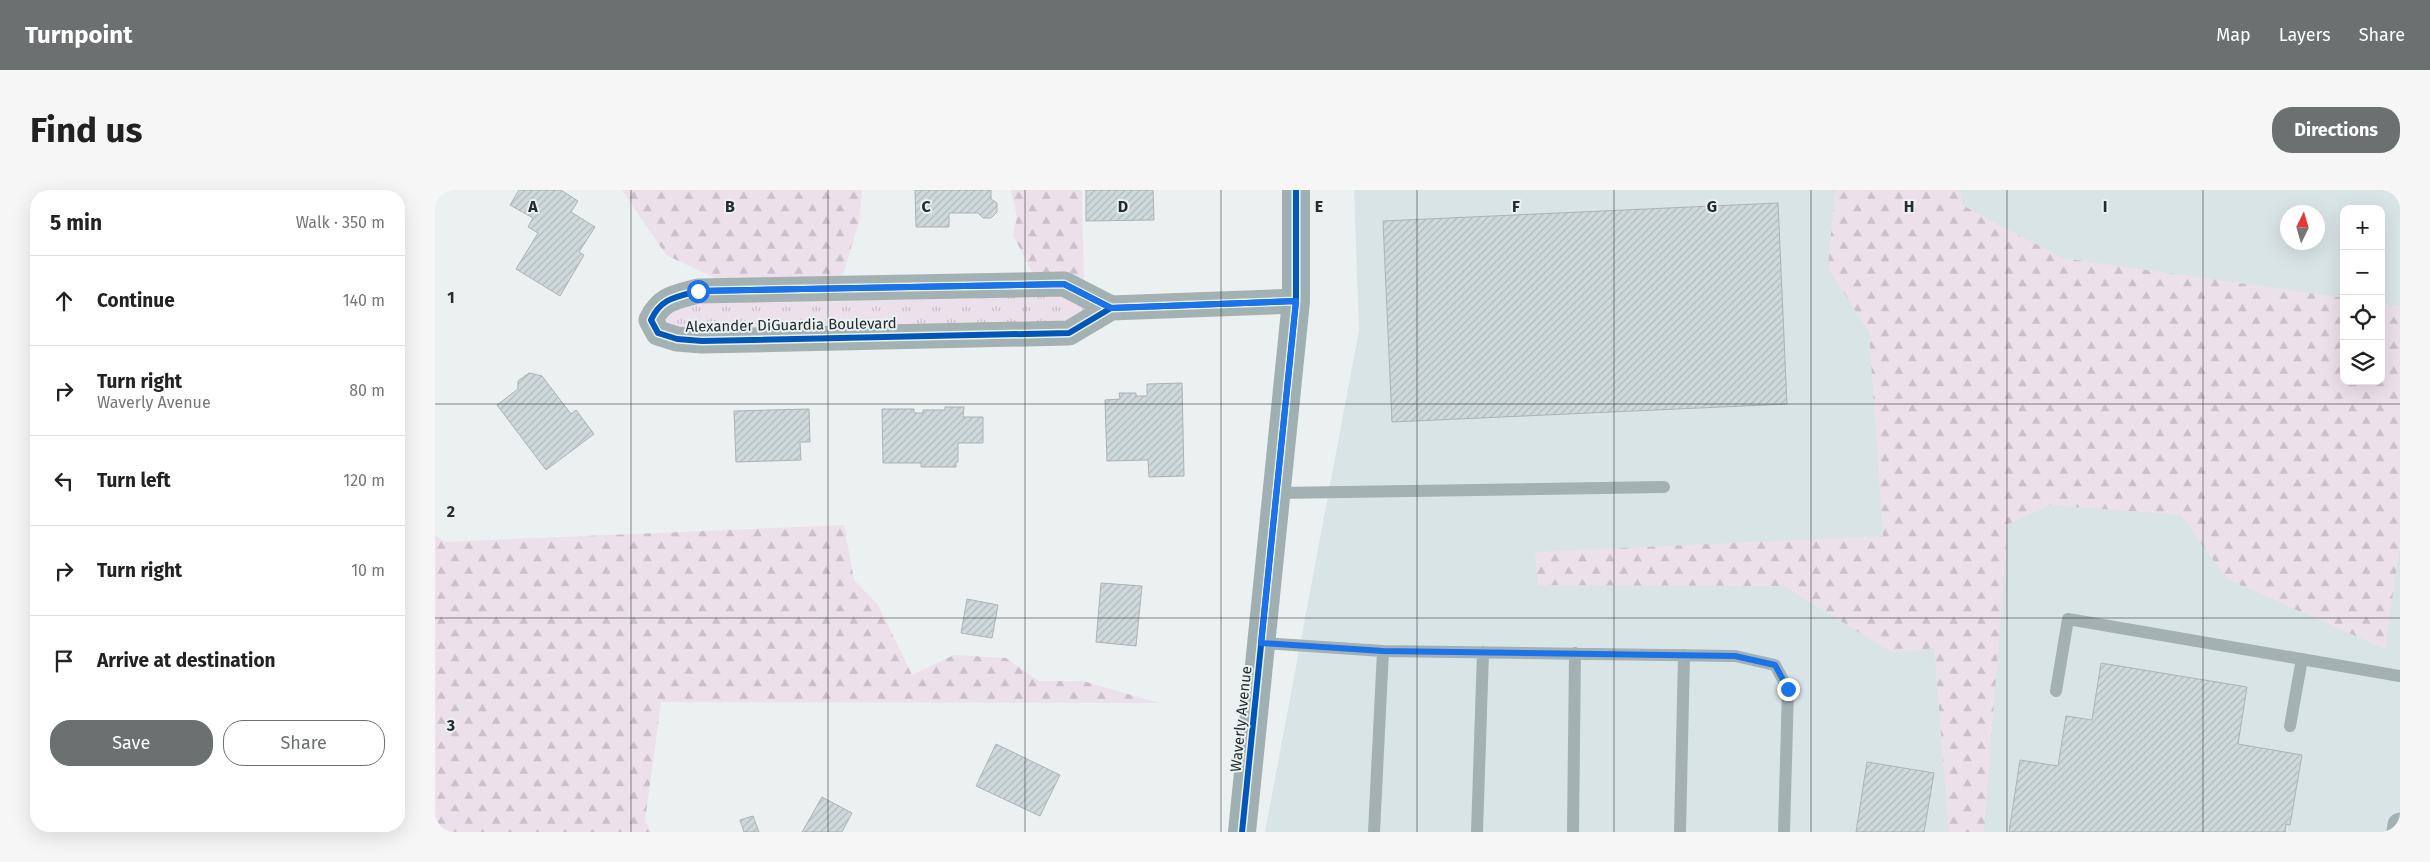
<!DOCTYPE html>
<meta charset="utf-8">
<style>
body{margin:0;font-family:"Fira Sans",sans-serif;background:#f6f6f6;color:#222}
.controls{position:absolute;right:15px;top:15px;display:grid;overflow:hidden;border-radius:10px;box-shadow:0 5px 20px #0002}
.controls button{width:45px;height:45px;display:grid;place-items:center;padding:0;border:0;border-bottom:1px solid #e0e0e0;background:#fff;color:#222;font:25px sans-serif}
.compass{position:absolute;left:1845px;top:15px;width:45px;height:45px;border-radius:50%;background:#fff;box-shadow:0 5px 20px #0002;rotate:5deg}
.stop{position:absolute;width:15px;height:15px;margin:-11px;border:4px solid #1a73e8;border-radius:50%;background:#fff}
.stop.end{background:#1a73e8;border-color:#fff;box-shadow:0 1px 5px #0008}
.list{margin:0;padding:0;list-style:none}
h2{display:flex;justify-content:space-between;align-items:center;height:65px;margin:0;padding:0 20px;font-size:21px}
h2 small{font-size:16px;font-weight:400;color:#767676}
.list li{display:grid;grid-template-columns:32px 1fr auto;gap:15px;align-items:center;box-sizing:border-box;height:90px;padding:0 20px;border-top:1px solid #e0e0e0}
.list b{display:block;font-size:19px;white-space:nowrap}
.list p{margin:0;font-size:16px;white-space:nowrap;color:#767676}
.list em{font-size:16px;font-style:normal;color:#767676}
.actions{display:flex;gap:10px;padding:15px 20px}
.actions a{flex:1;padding:11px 0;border:1px solid #6c7070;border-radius:20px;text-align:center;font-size:18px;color:#6c7070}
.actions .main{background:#6c7070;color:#fff}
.icon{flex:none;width:28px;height:28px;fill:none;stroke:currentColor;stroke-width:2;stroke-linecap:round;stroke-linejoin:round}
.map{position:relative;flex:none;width:1965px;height:642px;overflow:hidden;border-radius:20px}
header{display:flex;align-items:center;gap:30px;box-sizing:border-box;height:70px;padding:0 25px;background:#6c7070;color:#fff}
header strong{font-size:24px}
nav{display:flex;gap:28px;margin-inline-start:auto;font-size:18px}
.intro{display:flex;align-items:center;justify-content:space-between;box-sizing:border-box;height:120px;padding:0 30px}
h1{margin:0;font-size:35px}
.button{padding:12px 22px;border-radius:20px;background:#6c7070;color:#fff;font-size:18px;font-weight:700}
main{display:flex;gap:30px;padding:0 30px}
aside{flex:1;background:#fff;border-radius:20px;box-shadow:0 5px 20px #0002}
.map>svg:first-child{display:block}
.built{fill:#d9e4e6;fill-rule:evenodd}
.forest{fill:url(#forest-firs)}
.park{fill:url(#park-tufts)}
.building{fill:url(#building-hatch);stroke:#aeb2b2}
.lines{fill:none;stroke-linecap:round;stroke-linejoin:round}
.lane{stroke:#a3b1b3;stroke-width:12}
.street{stroke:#a3b1b3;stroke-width:25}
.secondary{stroke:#a0afb1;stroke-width:28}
.cycleway-casing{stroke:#e9f2f3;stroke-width:9}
.cycleway{stroke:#0057b8;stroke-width:6}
.route{stroke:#1a73e8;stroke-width:6}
.grid{fill:none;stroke:#282b2b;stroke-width:1;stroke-opacity:0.55}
.labels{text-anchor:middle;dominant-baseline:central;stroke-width:4;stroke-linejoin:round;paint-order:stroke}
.street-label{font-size:15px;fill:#282b2b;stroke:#e9f2f3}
.grid-label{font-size:16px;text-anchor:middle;font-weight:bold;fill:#282b2b;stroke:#e9f2f3;stroke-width:4;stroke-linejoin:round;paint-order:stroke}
</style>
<header>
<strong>Turnpoint</strong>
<nav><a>Map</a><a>Layers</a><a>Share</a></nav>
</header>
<div class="intro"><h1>Find us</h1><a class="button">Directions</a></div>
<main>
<aside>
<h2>5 min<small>Walk · 350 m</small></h2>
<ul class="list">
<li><svg class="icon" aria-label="ahead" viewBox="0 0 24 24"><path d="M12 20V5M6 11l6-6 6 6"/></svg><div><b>Continue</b></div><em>140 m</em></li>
<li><svg class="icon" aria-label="right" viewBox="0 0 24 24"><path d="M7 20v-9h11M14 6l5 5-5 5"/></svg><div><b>Turn right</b><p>Waverly Avenue</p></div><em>80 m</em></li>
<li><svg class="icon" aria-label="left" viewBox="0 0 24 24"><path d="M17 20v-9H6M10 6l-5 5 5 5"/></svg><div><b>Turn left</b></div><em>120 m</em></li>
<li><svg class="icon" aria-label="right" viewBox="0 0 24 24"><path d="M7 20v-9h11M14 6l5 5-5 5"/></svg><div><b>Turn right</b></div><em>10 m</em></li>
<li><svg class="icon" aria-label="arrive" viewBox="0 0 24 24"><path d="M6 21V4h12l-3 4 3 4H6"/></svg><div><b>Arrive at destination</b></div></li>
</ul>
<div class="actions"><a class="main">Save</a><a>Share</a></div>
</aside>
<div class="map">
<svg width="1965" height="642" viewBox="0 0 1965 642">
<defs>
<pattern id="forest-firs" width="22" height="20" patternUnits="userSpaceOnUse" patternTransform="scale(1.25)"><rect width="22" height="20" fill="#ece0eb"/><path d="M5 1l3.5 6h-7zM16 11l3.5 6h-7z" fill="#cac0ca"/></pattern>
<pattern id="park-tufts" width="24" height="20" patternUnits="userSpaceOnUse" patternTransform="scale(1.25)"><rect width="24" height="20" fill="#ece0eb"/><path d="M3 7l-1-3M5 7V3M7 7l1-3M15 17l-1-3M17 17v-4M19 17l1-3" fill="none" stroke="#cac0ca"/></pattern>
<pattern id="building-hatch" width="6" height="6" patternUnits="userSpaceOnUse" patternTransform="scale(1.25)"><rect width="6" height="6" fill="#ced9db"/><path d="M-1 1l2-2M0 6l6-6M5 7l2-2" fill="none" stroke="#b1babc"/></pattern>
</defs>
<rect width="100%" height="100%" fill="#ebf0f1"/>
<!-- built -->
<path class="built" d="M 919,0 L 1965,0 L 1965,642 L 830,642 L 924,140 ZM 1909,19 L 1946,19 L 1946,191 L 1909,191 ZM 1852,22 L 1882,22 L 1882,52 L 1852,52 Z"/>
<!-- forest -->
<path class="forest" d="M 187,0 L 427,0 L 424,32 L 404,98 L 306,100 L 231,65 Z
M 576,0 L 647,0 L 649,104 L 604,95 L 578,45 L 582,27 Z
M 1400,0 L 1526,0 L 1527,15 L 1627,68 L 1909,108 L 1909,191 L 1946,191 L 1946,114 L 1965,116 L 1965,355 L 1950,459 L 1792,389 L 1746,325 L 1615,315 L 1573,334 L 1549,642 L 1514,642 L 1499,458 L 1458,463 L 1348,396 L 1103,395 L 1100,362 L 1448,346 L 1434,142 L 1393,78 Z
M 409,335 L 419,390 L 443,415 L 477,485 L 519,465 L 571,468 L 604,491 L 648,491 L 724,513 L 226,512 L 210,631 L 216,642 L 0,642 L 0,345 L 10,352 Z"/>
<!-- park -->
<path class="park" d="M 629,94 L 676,118 L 634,143 L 223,143 L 239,107 Z"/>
<!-- building -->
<path class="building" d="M 84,0 L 126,0 L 143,11 L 136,22 L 160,37 L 144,62 L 149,65 L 125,106 L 81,79 L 103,43 L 93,37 L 98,28 L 75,15 Z
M 480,0 L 556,0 L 556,9 L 562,13 L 562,22 L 556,28 L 548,28 L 543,23 L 514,23 L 514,37 L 481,37 Z
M 651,0 L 718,0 L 719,30 L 651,31 Z
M 1343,13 L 1352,214 L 957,232 L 948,31 Z
M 94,183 L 107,186 L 136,224 L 141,220 L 159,244 L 111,280 L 62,215 L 83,199 L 83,191 Z
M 747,193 L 749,286 L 714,287 L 713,270 L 672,271 L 670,210 L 685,209 L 684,203 L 701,203 L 701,206 L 712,206 L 712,194 Z
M 510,217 L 529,217 L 528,227 L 548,227 L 548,253 L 523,253 L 523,272 L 521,272 L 521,277 L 486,277 L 486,273 L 448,273 L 447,219 L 479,219 L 479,223 L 488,223 L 488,220 L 510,220 Z
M 374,219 L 375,252 L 365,252 L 366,270 L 301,272 L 299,221 Z
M 666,393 L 707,396 L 701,456 L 661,452 Z
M 532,409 L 563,415 L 557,448 L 526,443 Z
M 1666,473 L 1812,497 L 1803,554 L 1867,565 L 1855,635 L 1851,634 L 1850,642 L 1574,642 L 1585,570 L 1623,576 L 1631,526 L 1657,530 Z
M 561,554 L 625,585 L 605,626 L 541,596 Z
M 1432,572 L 1499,583 L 1489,642 L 1421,642 Z
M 387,607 L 417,623 L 407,642 L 367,642 Z
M 318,626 L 324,642 L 309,642 L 305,630 Z"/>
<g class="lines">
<!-- lane -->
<path class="lane" d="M 842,303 L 1229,297
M 826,453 L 948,461 L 939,642
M 948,461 L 1300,466 L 1340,475 L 1353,499 L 1349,642
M 1621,501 L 1633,429 L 1965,486
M 1855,536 L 1867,469
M 1042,642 L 1048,462
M 1138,642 L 1140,463
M 1245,642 L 1249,465"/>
<!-- street -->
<path class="street" d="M 676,118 L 629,94 L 263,101 C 241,107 226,108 216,130 L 223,143 L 242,149 L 267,151 L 634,143 L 676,118 L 861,111
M 1964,642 L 1965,635"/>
<!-- secondary -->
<path class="secondary" d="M 807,642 L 861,111 L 861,0"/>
<defs>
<path id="cycleway" d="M 676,118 L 629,94 L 263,101 C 241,107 226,108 216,130 L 223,143 L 242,149 L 267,151 L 634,143 L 676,118 L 861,111
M 807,642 L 861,111 L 861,0"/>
</defs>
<!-- cycleway casing -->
<use href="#cycleway" class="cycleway-casing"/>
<!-- cycleway -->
<use href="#cycleway" class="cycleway"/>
</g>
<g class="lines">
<!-- route -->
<path class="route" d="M 263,101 L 629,94 L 676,118 L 861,111 L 826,453 L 948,461 L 1300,466 L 1340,475 L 1353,499"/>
</g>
<!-- grid -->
<path class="grid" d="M 196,0 L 196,642M 393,0 L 393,642M 590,0 L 590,642M 786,0 L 786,642M 982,0 L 982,642M 1179,0 L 1179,642M 1376,0 L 1376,642M 1572,0 L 1572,642M 1768,0 L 1768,642M 0,214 L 1965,214M 0,428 L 1965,428"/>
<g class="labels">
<!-- street labels -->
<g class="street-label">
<text transform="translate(356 135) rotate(-1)">Alexander DiGuardia Boulevard</text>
<text transform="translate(806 529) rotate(-84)">Waverly Avenue</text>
</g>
</g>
<g class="grid-label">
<text x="98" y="22">A</text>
<text x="295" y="22">B</text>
<text x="491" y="22">C</text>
<text x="688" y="22">D</text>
<text x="884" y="22">E</text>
<text x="1081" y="22">F</text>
<text x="1277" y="22">G</text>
<text x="1474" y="22">H</text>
<text x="1670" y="22">I</text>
<text x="16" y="113">1</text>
<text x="16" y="327">2</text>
<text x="16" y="541">3</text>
</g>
</svg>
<div class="controls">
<button>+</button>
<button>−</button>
<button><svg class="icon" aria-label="locate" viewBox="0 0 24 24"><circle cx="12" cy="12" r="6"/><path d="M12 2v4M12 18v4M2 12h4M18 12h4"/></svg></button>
<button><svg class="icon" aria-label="layers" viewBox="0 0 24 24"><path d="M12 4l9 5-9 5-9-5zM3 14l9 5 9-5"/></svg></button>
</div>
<svg class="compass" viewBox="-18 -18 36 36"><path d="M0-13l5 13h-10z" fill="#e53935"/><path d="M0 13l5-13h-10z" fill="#767676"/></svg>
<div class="stop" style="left:263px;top:101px"></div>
<div class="stop end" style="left:1353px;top:499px"></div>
</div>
</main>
